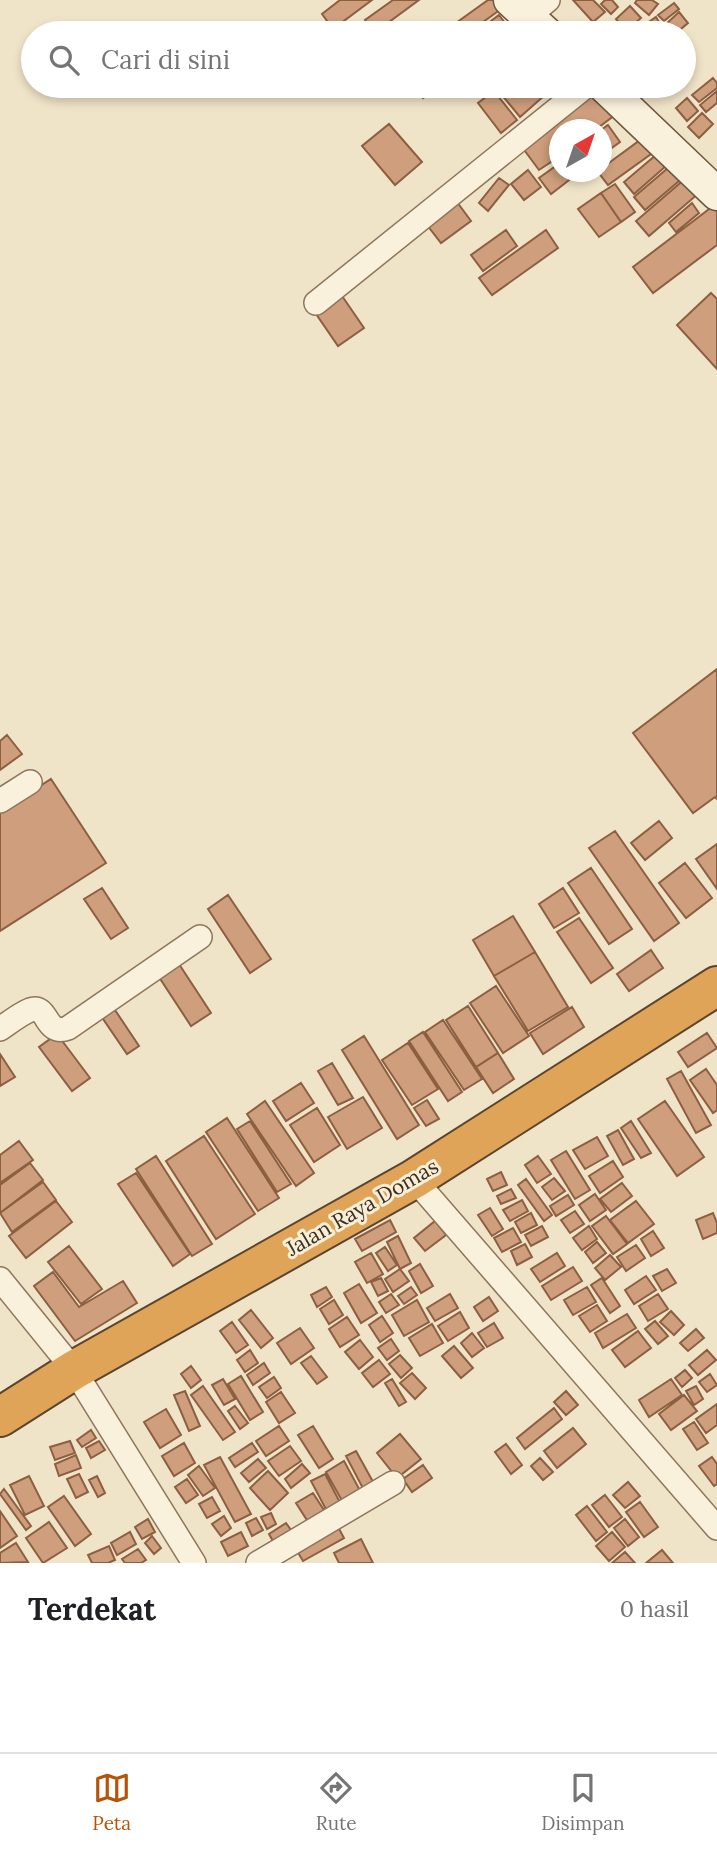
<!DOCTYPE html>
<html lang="id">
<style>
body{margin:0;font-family:Lora,serif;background:#f6f6f6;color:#202124}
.compass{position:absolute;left:549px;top:119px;width:63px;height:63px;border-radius:50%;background:#fff;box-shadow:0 4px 10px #0003;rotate:40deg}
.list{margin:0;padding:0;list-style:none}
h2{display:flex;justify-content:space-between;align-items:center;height:91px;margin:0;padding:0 28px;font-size:30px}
h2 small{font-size:23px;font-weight:400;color:#757577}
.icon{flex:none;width:38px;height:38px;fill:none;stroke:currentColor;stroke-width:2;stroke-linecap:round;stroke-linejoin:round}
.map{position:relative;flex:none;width:717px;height:1563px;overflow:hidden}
.search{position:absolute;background:#fff;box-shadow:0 4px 10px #0003;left:21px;right:21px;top:21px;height:77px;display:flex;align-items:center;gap:18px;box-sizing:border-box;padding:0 24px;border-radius:38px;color:#757577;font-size:26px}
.sheet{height:189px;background:#fff}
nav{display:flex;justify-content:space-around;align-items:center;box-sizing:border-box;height:98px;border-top:2px solid #e0e0e0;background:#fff;font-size:19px;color:#757577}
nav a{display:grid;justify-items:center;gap:4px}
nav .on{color:#b45309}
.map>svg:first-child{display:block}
.building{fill:#cf9f7d;stroke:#8d5f41;stroke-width:2}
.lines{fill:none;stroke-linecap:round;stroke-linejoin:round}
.street-casing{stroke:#8d765c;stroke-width:26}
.secondary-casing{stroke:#6f573f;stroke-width:35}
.highway-casing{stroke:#5b4430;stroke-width:42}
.street{stroke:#faf1dc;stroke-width:23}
.secondary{stroke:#faf1dc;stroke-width:32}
.highway{stroke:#e0a458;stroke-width:38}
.labels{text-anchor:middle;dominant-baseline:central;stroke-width:6;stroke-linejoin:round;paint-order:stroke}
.street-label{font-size:21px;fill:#3d2e20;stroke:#f7eed8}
</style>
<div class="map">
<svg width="717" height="1563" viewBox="0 0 717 1563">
<rect width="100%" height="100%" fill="#f0e4c8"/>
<!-- building -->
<path class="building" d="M 340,0 L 372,0 L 333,29 L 322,14 Z
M 393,0 L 419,0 L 374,33 L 365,20 Z
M 488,0 L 495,0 L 501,9 L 468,33 L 442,33 Z
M 573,0 L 593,0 L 605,12 L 593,22 Z
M 605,0 L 612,0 L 618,7 L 611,14 L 601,4 Z
M 637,0 L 652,0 L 658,4 L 649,15 L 635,3 Z
M 674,3 L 679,9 L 664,21 L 658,15 Z
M 630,6 L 641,18 L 626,31 L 616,19 Z
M 679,12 L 688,23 L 676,33 L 672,33 L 665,25 Z
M 499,15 L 511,31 L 508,33 L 475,33 Z
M 656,17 L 659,22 L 644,33 L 633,33 Z
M 713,78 L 717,83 L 717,88 L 699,102 L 692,95 Z
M 414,86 L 439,86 L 423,98 Z
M 501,86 L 553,86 L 554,87 L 520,117 L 497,89 Z
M 597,86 L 619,112 L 595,130 L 560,130 L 560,156 L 539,170 L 519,143 Z
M 494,91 L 517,120 L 501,133 L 478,103 Z
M 717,91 L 717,103 L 706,112 L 700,105 Z
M 687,98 L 698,111 L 687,121 L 676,108 Z
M 702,113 L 713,124 L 699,138 L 688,127 Z
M 389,124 L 422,162 L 395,185 L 362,146 Z
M 608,125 L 620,142 L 602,155 L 601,130 Z
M 647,135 L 658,149 L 608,185 L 598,172 L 602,172 L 602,168 Z
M 656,155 L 666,166 L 634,194 L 624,182 Z
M 675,162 L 686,175 L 645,210 L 634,197 Z
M 560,163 L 560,172 L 575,172 L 577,174 L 551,194 L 539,178 Z
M 528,170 L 541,187 L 524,200 L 511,184 Z
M 499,178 L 509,185 L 488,211 L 479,203 Z
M 686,178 L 699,193 L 649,236 L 636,221 Z
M 615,184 L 635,212 L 621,222 L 601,193 Z
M 601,193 L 621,222 L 599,237 L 578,209 Z
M 457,202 L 471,221 L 441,243 L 427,225 Z
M 692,203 L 699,213 L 676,232 L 669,223 Z
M 717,203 L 717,245 L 653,293 L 633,267 Z
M 506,230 L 517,246 L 483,271 L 471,255 Z
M 546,230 L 558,248 L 492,295 L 479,278 Z
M 340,293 L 364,328 L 338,346 L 314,311 Z
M 711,293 L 717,299 L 717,369 L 677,325 Z
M 717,669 L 717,799 L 715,797 L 693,813 L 633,733 Z
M 7,735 L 22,754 L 0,770 L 0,741 Z
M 51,779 L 106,863 L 0,931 L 0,812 Z
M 659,821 L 672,838 L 645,860 L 631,843 Z
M 615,831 L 679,923 L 654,941 L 589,848 Z
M 717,844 L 717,889 L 696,859 Z
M 685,863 L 712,898 L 686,918 L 659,883 Z
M 591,868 L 632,929 L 609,944 L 568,883 Z
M 102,888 L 128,928 L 111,939 L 84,899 Z
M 563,888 L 579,913 L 554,928 L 539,904 Z
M 228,895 L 271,959 L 250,973 L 208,909 Z
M 513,916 L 535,952 L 494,976 L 473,940 Z
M 579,918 L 613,968 L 591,983 L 557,932 Z
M 651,950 L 663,968 L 629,991 L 617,974 Z
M 535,952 L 568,1007 L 528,1031 L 494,976 Z
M 177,961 L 211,1013 L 191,1026 L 157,974 Z
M 496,986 L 529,1036 L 503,1053 L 470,1003 Z
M 468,1006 L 498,1053 L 476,1067 L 446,1020 Z
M 113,1007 L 139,1046 L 127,1054 L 101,1016 Z
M 572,1007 L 584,1027 L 543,1054 L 530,1033 Z
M 443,1020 L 482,1079 L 464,1090 L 425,1032 Z
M 423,1032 L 462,1092 L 448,1101 L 409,1041 Z
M 707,1033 L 717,1048 L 688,1067 L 678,1052 Z
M 57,1034 L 90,1078 L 72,1091 L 39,1047 Z
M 364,1036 L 419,1125 L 397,1139 L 342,1050 Z
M 408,1043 L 438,1089 L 412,1105 L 382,1060 Z
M 498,1053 L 514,1079 L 493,1093 L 476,1067 Z
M 0,1054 L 15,1077 L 0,1086 Z
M 332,1063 L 353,1098 L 338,1105 L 318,1071 Z
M 706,1069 L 717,1085 L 717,1110 L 713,1113 L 690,1080 Z
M 681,1071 L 711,1125 L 696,1133 L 667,1079 Z
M 301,1083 L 314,1103 L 286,1121 L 273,1101 Z
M 363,1097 L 382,1128 L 347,1149 L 328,1117 Z
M 427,1100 L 439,1119 L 426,1126 L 414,1108 Z
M 265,1101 L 314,1173 L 296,1186 L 247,1114 Z
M 665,1101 L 704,1157 L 677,1176 L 638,1119 Z
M 317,1108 L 340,1145 L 314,1162 L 290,1125 Z
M 227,1118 L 279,1198 L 258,1211 L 206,1132 Z
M 250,1121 L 291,1184 L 277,1192 L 237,1129 Z
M 631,1121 L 651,1153 L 641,1158 L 621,1128 Z
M 618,1130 L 634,1159 L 623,1165 L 607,1136 Z
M 204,1136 L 255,1214 L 216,1239 L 166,1161 Z
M 597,1137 L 608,1156 L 585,1169 L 573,1150 Z
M 19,1141 L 33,1160 L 0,1183 L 0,1155 Z
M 566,1151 L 590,1190 L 575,1199 L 551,1160 Z
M 156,1156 L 212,1244 L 192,1256 L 136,1169 Z
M 538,1156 L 551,1174 L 537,1183 L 525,1165 Z
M 613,1161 L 623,1177 L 600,1193 L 589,1176 Z
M 30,1163 L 43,1180 L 0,1213 L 0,1185 Z
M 501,1172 L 507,1185 L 493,1191 L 487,1179 Z
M 136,1173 L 190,1254 L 173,1266 L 118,1184 Z
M 554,1178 L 565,1191 L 552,1200 L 542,1187 Z
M 526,1179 L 552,1215 L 544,1221 L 518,1185 Z
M 43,1182 L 56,1200 L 12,1232 L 0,1213 Z
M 622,1183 L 632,1196 L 611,1212 L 600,1199 Z
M 511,1189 L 516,1198 L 501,1204 L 497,1196 Z
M 595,1194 L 606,1210 L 590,1221 L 579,1205 Z
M 568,1195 L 574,1205 L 556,1216 L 550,1206 Z
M 522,1200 L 528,1211 L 510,1221 L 503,1210 Z
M 56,1201 L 72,1222 L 26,1258 L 9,1236 Z
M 636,1201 L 654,1224 L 628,1243 L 610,1220 Z
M 490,1208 L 503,1229 L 492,1236 L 478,1215 Z
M 575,1211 L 584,1224 L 570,1233 L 561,1220 Z
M 531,1213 L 537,1225 L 521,1233 L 515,1222 Z
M 713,1213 L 717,1223 L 717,1233 L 703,1239 L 696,1220 Z
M 606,1216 L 627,1244 L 613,1254 L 592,1226 Z
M 390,1220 L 396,1232 L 362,1251 L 355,1239 Z
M 435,1221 L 446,1235 L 425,1251 L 414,1238 Z
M 542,1226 L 548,1237 L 531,1246 L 525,1235 Z
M 589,1226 L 597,1239 L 582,1250 L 573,1238 Z
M 513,1228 L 521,1242 L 502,1252 L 494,1238 Z
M 653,1231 L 664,1248 L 651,1256 L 641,1239 Z
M 398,1236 L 411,1263 L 400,1269 L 387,1242 Z
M 597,1242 L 606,1253 L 593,1263 L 585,1252 Z
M 525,1244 L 532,1257 L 517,1265 L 511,1251 Z
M 636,1245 L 645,1258 L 626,1271 L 617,1257 Z
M 69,1246 L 102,1289 L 81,1304 L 48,1262 Z
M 385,1247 L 397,1265 L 388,1271 L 376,1253 Z
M 371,1253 L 383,1274 L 367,1283 L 355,1262 Z
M 557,1253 L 565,1266 L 540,1282 L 531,1269 Z
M 610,1255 L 621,1267 L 605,1280 L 595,1268 Z
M 420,1264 L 433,1286 L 421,1293 L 409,1271 Z
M 573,1267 L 582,1281 L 551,1300 L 542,1286 Z
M 400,1269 L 409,1281 L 393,1292 L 385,1279 Z
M 667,1269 L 676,1283 L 662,1291 L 653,1276 Z
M 53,1272 L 79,1307 L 123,1281 L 137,1303 L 75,1341 L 34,1286 Z
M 646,1276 L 656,1290 L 634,1304 L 625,1290 Z
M 381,1278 L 388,1291 L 378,1296 L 371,1282 Z
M 602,1278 L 620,1306 L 610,1313 L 591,1285 Z
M 359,1284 L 377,1313 L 361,1323 L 344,1293 Z
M 326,1287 L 332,1297 L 317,1307 L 311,1295 Z
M 411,1287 L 417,1295 L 404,1304 L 398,1296 Z
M 587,1287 L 596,1302 L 573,1315 L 564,1300 Z
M 391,1294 L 399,1305 L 386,1313 L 379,1302 Z
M 450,1294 L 458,1308 L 435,1321 L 427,1308 Z
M 658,1294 L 668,1309 L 648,1321 L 639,1306 Z
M 489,1297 L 498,1311 L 483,1321 L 474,1307 Z
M 334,1300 L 343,1315 L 329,1324 L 320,1309 Z
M 417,1300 L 429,1322 L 404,1336 L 392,1315 Z
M 597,1305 L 607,1321 L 590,1332 L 579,1316 Z
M 251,1310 L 273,1338 L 261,1348 L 239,1320 Z
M 671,1311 L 684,1325 L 674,1335 L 660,1322 Z
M 460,1312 L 469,1328 L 448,1341 L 438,1326 Z
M 627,1314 L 636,1328 L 603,1348 L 595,1333 Z
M 382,1316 L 393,1333 L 380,1342 L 369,1325 Z
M 347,1317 L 359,1335 L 340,1347 L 329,1329 Z
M 655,1321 L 668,1336 L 658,1344 L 645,1329 Z
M 232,1322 L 248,1345 L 236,1353 L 220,1331 Z
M 494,1323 L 503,1338 L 487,1347 L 478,1333 Z
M 432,1324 L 443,1343 L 420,1356 L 409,1338 Z
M 300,1328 L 314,1348 L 291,1364 L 277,1343 Z
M 696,1329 L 704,1338 L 688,1351 L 680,1343 Z
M 638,1331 L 651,1348 L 625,1367 L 612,1350 Z
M 472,1333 L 484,1348 L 472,1357 L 461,1343 Z
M 391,1339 L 399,1351 L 387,1360 L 378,1348 Z
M 360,1340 L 373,1357 L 359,1369 L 345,1352 Z
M 454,1346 L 473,1368 L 461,1378 L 442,1356 Z
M 250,1350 L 258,1363 L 245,1372 L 237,1360 Z
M 707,1350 L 716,1360 L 698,1375 L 689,1365 Z
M 400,1355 L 412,1368 L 401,1378 L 389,1364 Z
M 311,1356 L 327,1377 L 317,1384 L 301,1363 Z
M 379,1360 L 390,1374 L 373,1387 L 362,1373 Z
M 264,1363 L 270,1373 L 253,1385 L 247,1375 Z
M 191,1366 L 201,1380 L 191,1388 L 181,1374 Z
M 685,1370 L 692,1378 L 682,1387 L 675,1378 Z
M 412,1373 L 426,1388 L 415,1399 L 400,1383 Z
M 710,1374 L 717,1385 L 707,1392 L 699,1382 Z
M 241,1376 L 263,1412 L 250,1420 L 228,1384 Z
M 274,1377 L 281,1388 L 267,1398 L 259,1387 Z
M 223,1379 L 235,1399 L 224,1405 L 212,1385 Z
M 392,1379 L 406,1402 L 399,1406 L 385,1383 Z
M 671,1379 L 682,1395 L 649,1417 L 639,1400 Z
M 203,1386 L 235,1432 L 223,1440 L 191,1395 Z
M 696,1386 L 703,1399 L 694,1405 L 686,1391 Z
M 185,1391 L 200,1426 L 189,1431 L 174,1395 Z
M 566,1391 L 578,1405 L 566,1415 L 554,1402 Z
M 281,1392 L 295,1413 L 279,1423 L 266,1402 Z
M 684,1395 L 697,1411 L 671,1430 L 659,1414 Z
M 717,1404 L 717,1425 L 706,1433 L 696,1419 Z
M 235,1406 L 248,1423 L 240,1429 L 228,1411 Z
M 554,1408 L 562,1419 L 525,1449 L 517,1438 Z
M 166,1409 L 181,1435 L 160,1448 L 144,1422 Z
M 694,1422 L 708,1443 L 697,1450 L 683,1429 Z
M 279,1426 L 289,1441 L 266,1456 L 256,1441 Z
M 313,1426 L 333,1459 L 319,1468 L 298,1435 Z
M 573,1428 L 586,1444 L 557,1468 L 544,1451 Z
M 91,1430 L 96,1438 L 82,1447 L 77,1440 Z
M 400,1434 L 421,1459 L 397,1478 L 377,1453 Z
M 70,1441 L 75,1453 L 55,1460 L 50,1447 Z
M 99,1441 L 105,1450 L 91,1458 L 86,1448 Z
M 184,1443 L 195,1463 L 174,1476 L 162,1456 Z
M 252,1443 L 258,1452 L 235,1467 L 229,1458 Z
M 506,1444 L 522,1465 L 511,1474 L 495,1452 Z
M 290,1446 L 301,1461 L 279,1476 L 268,1461 Z
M 356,1451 L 377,1489 L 367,1496 L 346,1456 Z
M 76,1455 L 81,1468 L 59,1476 L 55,1464 Z
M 220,1457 L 251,1514 L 235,1522 L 204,1465 Z
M 712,1457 L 717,1464 L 717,1484 L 714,1486 L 699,1466 Z
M 540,1458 L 553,1472 L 543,1480 L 531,1466 Z
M 258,1459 L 266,1468 L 249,1482 L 241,1473 Z
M 344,1461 L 363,1496 L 345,1506 L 326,1472 Z
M 302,1464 L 310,1473 L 291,1488 L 285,1479 Z
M 423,1465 L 432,1478 L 412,1492 L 403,1479 Z
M 199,1466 L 215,1488 L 203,1496 L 188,1475 Z
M 268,1471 L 288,1493 L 270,1510 L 250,1488 Z
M 79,1474 L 88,1492 L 76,1498 L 67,1479 Z
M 325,1474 L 344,1510 L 330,1517 L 311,1481 Z
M 29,1476 L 44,1506 L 25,1515 L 10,1485 Z
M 97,1476 L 105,1493 L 98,1497 L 89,1480 Z
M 187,1479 L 198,1495 L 186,1503 L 175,1487 Z
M 628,1482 L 640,1496 L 625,1508 L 613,1495 Z
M 4,1489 L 31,1526 L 26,1530 L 0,1494 Z
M 313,1493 L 329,1518 L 312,1528 L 296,1503 Z
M 605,1495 L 622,1517 L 609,1527 L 592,1505 Z
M 64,1496 L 91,1534 L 75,1546 L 48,1507 Z
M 212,1497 L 220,1511 L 207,1518 L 199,1504 Z
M 640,1502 L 658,1527 L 644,1537 L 626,1512 Z
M 587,1506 L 607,1532 L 596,1541 L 576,1515 Z
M 0,1511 L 17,1536 L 0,1548 Z
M 271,1513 L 276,1524 L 267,1529 L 261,1517 Z
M 224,1516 L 231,1528 L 221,1536 L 212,1524 Z
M 256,1518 L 263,1530 L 252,1536 L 246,1523 Z
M 148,1519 L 155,1532 L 142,1539 L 135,1527 Z
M 625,1519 L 639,1537 L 628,1546 L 614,1528 Z
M 49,1522 L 67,1548 L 43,1563 L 26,1538 Z
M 286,1523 L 291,1530 L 273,1541 L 269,1534 Z
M 336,1523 L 344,1538 L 303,1561 L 294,1546 Z
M 130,1532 L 136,1544 L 117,1555 L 111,1543 Z
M 241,1532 L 248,1546 L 228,1556 L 221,1542 Z
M 612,1532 L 625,1547 L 609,1561 L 596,1546 Z
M 152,1536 L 161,1548 L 154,1554 L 145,1543 Z
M 361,1539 L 373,1563 L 339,1563 L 334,1553 Z
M 16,1543 L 28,1562 L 0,1563 L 0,1553 Z
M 109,1546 L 115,1560 L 108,1563 L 92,1563 L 88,1555 Z
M 138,1549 L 146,1560 L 141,1563 L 125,1563 L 122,1559 Z
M 662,1550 L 673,1563 L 646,1563 Z
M 625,1552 L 635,1563 L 612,1563 Z"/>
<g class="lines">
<defs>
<path id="street" d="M 528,17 L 548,0
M 316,303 L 586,86
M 0,801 L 30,782
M 0,1029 C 9,1023 20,1014 30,1010 C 49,1003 44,1037 68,1028 L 200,937
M 414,1179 L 717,1528
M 0,1279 L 74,1370 L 194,1563
M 258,1563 L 393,1483"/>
<path id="secondary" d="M 510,0 L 546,33
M 604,86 L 717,194"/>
<path id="highway" d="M 0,1417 L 74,1370 L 414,1179 L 717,986"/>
</defs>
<!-- street casing -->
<use href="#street" class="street-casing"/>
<!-- secondary casing -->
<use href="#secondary" class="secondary-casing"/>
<!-- highway casing -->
<use href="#highway" class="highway-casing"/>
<!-- street -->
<use href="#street" class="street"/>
<!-- secondary -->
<use href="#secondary" class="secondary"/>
<!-- highway -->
<use href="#highway" class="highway"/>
</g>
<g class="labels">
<!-- street labels -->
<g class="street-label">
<text transform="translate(362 1207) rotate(-30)">Jalan Raya Domas</text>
</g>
</g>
</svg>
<svg class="compass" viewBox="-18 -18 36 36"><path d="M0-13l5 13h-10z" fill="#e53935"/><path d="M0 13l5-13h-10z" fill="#757577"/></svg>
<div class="search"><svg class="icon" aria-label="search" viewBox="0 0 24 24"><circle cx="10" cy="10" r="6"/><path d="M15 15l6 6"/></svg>Cari di sini</div>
</div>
<section class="sheet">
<h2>Terdekat<small>0 hasil</small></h2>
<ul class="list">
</ul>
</section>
<nav>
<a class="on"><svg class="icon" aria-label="map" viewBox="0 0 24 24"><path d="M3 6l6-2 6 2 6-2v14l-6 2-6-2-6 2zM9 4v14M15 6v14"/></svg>Peta</a>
<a><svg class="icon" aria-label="directions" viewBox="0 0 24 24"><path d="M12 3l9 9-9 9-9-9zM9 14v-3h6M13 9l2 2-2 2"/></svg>Rute</a>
<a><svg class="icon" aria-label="saved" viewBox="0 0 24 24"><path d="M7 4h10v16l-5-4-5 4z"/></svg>Disimpan</a>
</nav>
